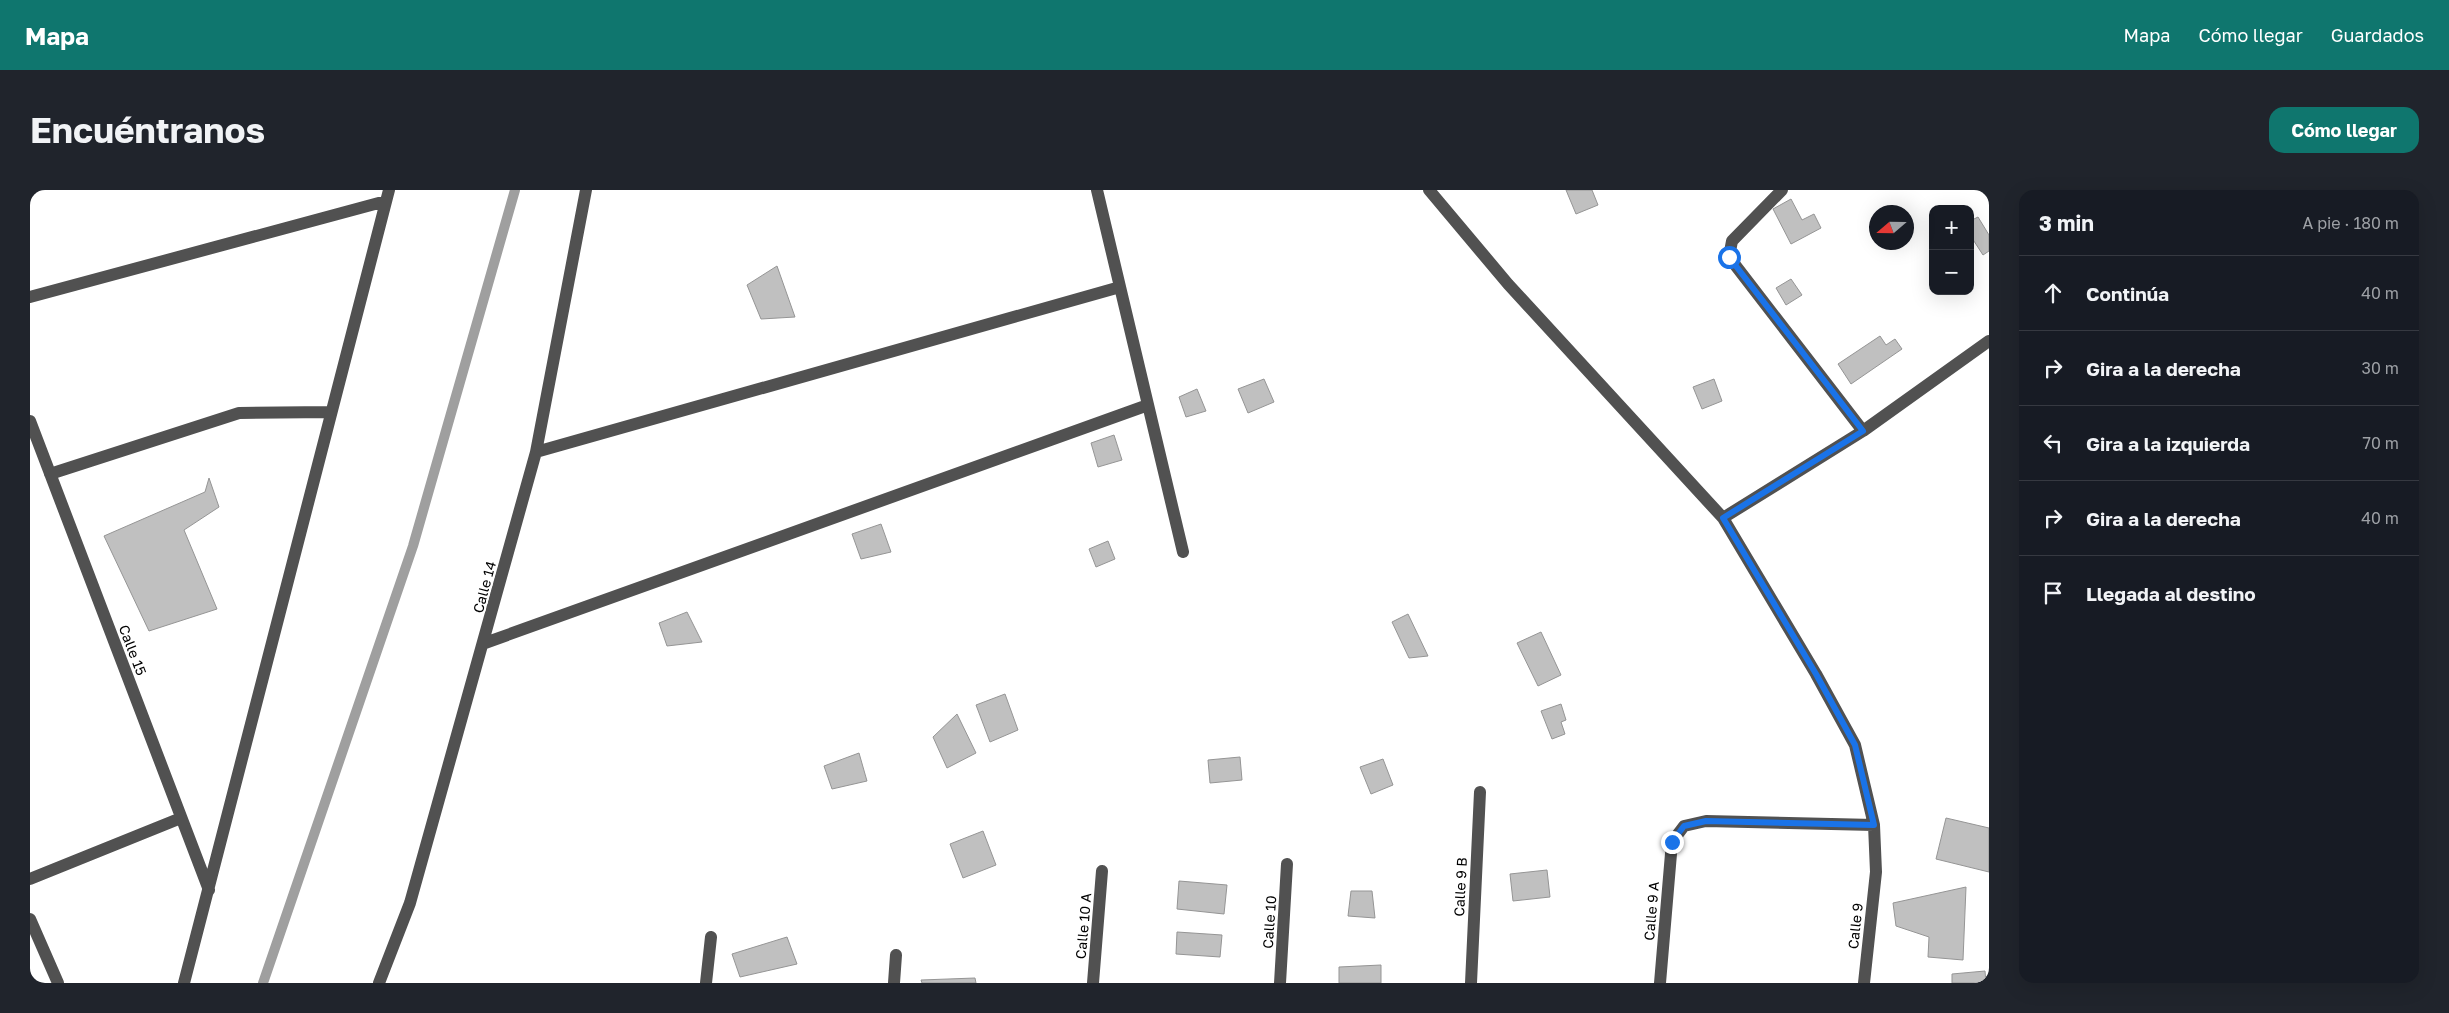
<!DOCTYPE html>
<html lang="es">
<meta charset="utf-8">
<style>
body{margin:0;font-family:"Golos Text",sans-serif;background:#20242c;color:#f1f3f6}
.controls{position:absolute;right:15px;top:15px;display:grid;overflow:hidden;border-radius:10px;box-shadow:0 5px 20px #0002}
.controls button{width:45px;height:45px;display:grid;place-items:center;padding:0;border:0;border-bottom:1px solid #363941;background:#171b24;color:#f1f3f6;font:25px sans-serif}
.compass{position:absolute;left:1839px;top:15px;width:45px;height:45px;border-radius:50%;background:#171b24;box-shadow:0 5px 20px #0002;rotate:250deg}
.stop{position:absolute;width:15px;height:15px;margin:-11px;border:4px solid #1a73e8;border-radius:50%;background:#fff}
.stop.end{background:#1a73e8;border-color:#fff;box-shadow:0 1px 5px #0008}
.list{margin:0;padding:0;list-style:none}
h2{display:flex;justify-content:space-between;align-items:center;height:65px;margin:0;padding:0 20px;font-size:21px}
h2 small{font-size:16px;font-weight:400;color:#9ea1a6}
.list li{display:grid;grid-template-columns:32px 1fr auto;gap:15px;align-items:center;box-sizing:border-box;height:75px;padding:0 20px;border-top:1px solid #363941}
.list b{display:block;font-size:19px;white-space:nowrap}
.list em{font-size:16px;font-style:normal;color:#9ea1a6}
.icon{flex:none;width:28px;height:28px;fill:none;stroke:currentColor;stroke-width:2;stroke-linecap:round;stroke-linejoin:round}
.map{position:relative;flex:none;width:1959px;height:793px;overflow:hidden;border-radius:15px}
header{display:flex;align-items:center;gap:30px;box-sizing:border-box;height:70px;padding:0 25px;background:#0f766e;color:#fff}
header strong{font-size:24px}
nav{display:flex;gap:28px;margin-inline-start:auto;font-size:18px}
.intro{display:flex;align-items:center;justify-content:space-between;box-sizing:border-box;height:120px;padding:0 30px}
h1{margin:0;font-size:35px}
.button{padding:12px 22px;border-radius:15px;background:#0f766e;color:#fff;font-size:18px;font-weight:700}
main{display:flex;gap:30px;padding:0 30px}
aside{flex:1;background:#171b24;border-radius:15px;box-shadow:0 5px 20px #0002}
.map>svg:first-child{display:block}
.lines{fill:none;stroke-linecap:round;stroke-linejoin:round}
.stream{stroke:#9f9f9f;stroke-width:10}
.building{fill:#c0c0c0;stroke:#959595}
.minor{stroke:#515151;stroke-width:12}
.route{stroke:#1a73e8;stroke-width:6}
.labels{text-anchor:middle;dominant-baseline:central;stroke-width:4;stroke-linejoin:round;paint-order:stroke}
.street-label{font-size:14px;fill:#000;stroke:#fff}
</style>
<header>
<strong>Mapa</strong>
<nav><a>Mapa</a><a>Cómo llegar</a><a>Guardados</a></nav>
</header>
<div class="intro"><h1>Encuéntranos</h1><a class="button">Cómo llegar</a></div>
<main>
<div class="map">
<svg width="1959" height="793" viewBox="0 0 1959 793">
<rect width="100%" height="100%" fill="#fff"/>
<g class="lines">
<!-- stream -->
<path class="stream" d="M 233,793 L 383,356 L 485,0"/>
</g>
<!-- building -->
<path class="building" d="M 1536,0 L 1562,0 L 1568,15 L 1546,24 Z
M 1761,9 L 1772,30 L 1784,24 L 1791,38 L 1761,54 L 1743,19 Z
M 1948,27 L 1959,45 L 1959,61 L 1953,65 L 1940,45 L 1940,31 Z
M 747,76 L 765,127 L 731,129 L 717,95 Z
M 1761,89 L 1772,105 L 1756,115 L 1746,98 Z
M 1850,146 L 1856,155 L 1865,149 L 1872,159 L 1821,194 L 1808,174 Z
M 1234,189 L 1244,212 L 1218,223 L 1208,199 Z
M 1684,189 L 1692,211 L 1672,219 L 1663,197 Z
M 1167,199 L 1176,221 L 1156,227 L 1149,207 Z
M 1084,245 L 1092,270 L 1068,277 L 1061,253 Z
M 179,288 L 189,317 L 154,340 L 187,419 L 119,441 L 74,346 L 175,302 Z
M 851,334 L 861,362 L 831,369 L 822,344 Z
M 1078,351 L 1085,369 L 1066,377 L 1059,359 Z
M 657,422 L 672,452 L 637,456 L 629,433 Z
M 1378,424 L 1398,466 L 1379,468 L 1362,432 Z
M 1511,442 L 1531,485 L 1508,496 L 1487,453 Z
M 975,504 L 988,540 L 960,552 L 946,515 Z
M 1531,514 L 1536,530 L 1531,532 L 1535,544 L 1522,549 L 1511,521 Z
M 927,524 L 946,563 L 917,578 L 903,547 Z
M 829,563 L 837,591 L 802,599 L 794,576 Z
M 1210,567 L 1212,590 L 1180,593 L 1178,570 Z
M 1353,569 L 1363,595 L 1341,604 L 1330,577 Z
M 1916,628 L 1959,638 L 1959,682 L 1906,669 Z
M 953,641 L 966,675 L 933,688 L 920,654 Z
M 1517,680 L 1520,707 L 1483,711 L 1480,684 Z
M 1149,691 L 1197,695 L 1194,724 L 1147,719 Z
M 1936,697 L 1933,770 L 1898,767 L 1899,747 L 1866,736 L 1863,713 Z
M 1321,701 L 1342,701 L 1345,728 L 1318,726 Z
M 1147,742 L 1192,745 L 1190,767 L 1146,764 Z
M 757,747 L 767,774 L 710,787 L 702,764 Z
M 1351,775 L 1351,793 L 1309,793 L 1309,777 Z
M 1955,781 L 1956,793 L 1922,793 L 1922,784 Z
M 945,788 L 946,793 L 892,793 L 891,790 Z"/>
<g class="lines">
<!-- minor -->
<path class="minor" d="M 1067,0 L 1153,362
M 1399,0 L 1478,94 L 1693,328 L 1786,484 L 1825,555 L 1844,635 L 1846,682 L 1834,793
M 1752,0 L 1702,51 L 1699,67 L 1833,241
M 0,107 L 356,11
M 0,231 L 179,700
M 506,262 L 1090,97
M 20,284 L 209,223 L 301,222
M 1693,328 L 1833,241 L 1959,151
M 455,453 L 1118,215
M 0,689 L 151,628
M 0,729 L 28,793
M 154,793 L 359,0
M 349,793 L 380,713 L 506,262 L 556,0
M 676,793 L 681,747
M 864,793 L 866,765
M 1063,793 L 1072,681
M 1250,793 L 1257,674
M 1441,793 L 1450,602
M 1630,793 L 1642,652 L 1654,636 L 1676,631 L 1844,635"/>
</g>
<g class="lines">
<!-- route -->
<path class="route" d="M 1642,652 L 1654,636 L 1676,631 L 1844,635 L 1825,555 L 1786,484 L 1693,328 L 1833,241 L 1699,67"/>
</g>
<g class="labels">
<!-- street labels -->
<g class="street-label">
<text transform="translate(454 397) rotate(-75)">Calle 14</text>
<text transform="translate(103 460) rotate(69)">Calle 15</text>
<text transform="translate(1430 697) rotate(-87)">Calle 9 B</text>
<text transform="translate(1621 721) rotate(-85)">Calle 9 A</text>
<text transform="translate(1239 732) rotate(-86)">Calle 10</text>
<text transform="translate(1053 736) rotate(-85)">Calle 10 A</text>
<text transform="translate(1825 736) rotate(-84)">Calle 9</text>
</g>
</g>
</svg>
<div class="controls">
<button>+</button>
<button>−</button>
</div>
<svg class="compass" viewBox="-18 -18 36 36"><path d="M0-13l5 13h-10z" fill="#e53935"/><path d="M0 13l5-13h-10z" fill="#9ea1a6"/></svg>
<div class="stop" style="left:1699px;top:67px"></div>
<div class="stop end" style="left:1642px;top:652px"></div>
</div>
<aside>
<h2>3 min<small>A pie · 180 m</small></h2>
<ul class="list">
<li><svg class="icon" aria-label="ahead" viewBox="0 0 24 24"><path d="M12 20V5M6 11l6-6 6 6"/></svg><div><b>Continúa</b></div><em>40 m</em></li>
<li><svg class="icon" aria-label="right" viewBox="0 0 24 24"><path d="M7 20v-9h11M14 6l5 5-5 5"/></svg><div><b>Gira a la derecha</b></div><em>30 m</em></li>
<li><svg class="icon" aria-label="left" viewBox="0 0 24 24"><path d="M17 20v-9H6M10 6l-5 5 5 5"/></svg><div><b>Gira a la izquierda</b></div><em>70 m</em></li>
<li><svg class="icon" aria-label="right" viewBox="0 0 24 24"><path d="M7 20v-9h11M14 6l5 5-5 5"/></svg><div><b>Gira a la derecha</b></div><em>40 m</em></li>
<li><svg class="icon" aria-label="arrive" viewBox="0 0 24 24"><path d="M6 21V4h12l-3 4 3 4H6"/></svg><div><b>Llegada al destino</b></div></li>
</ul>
</aside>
</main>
